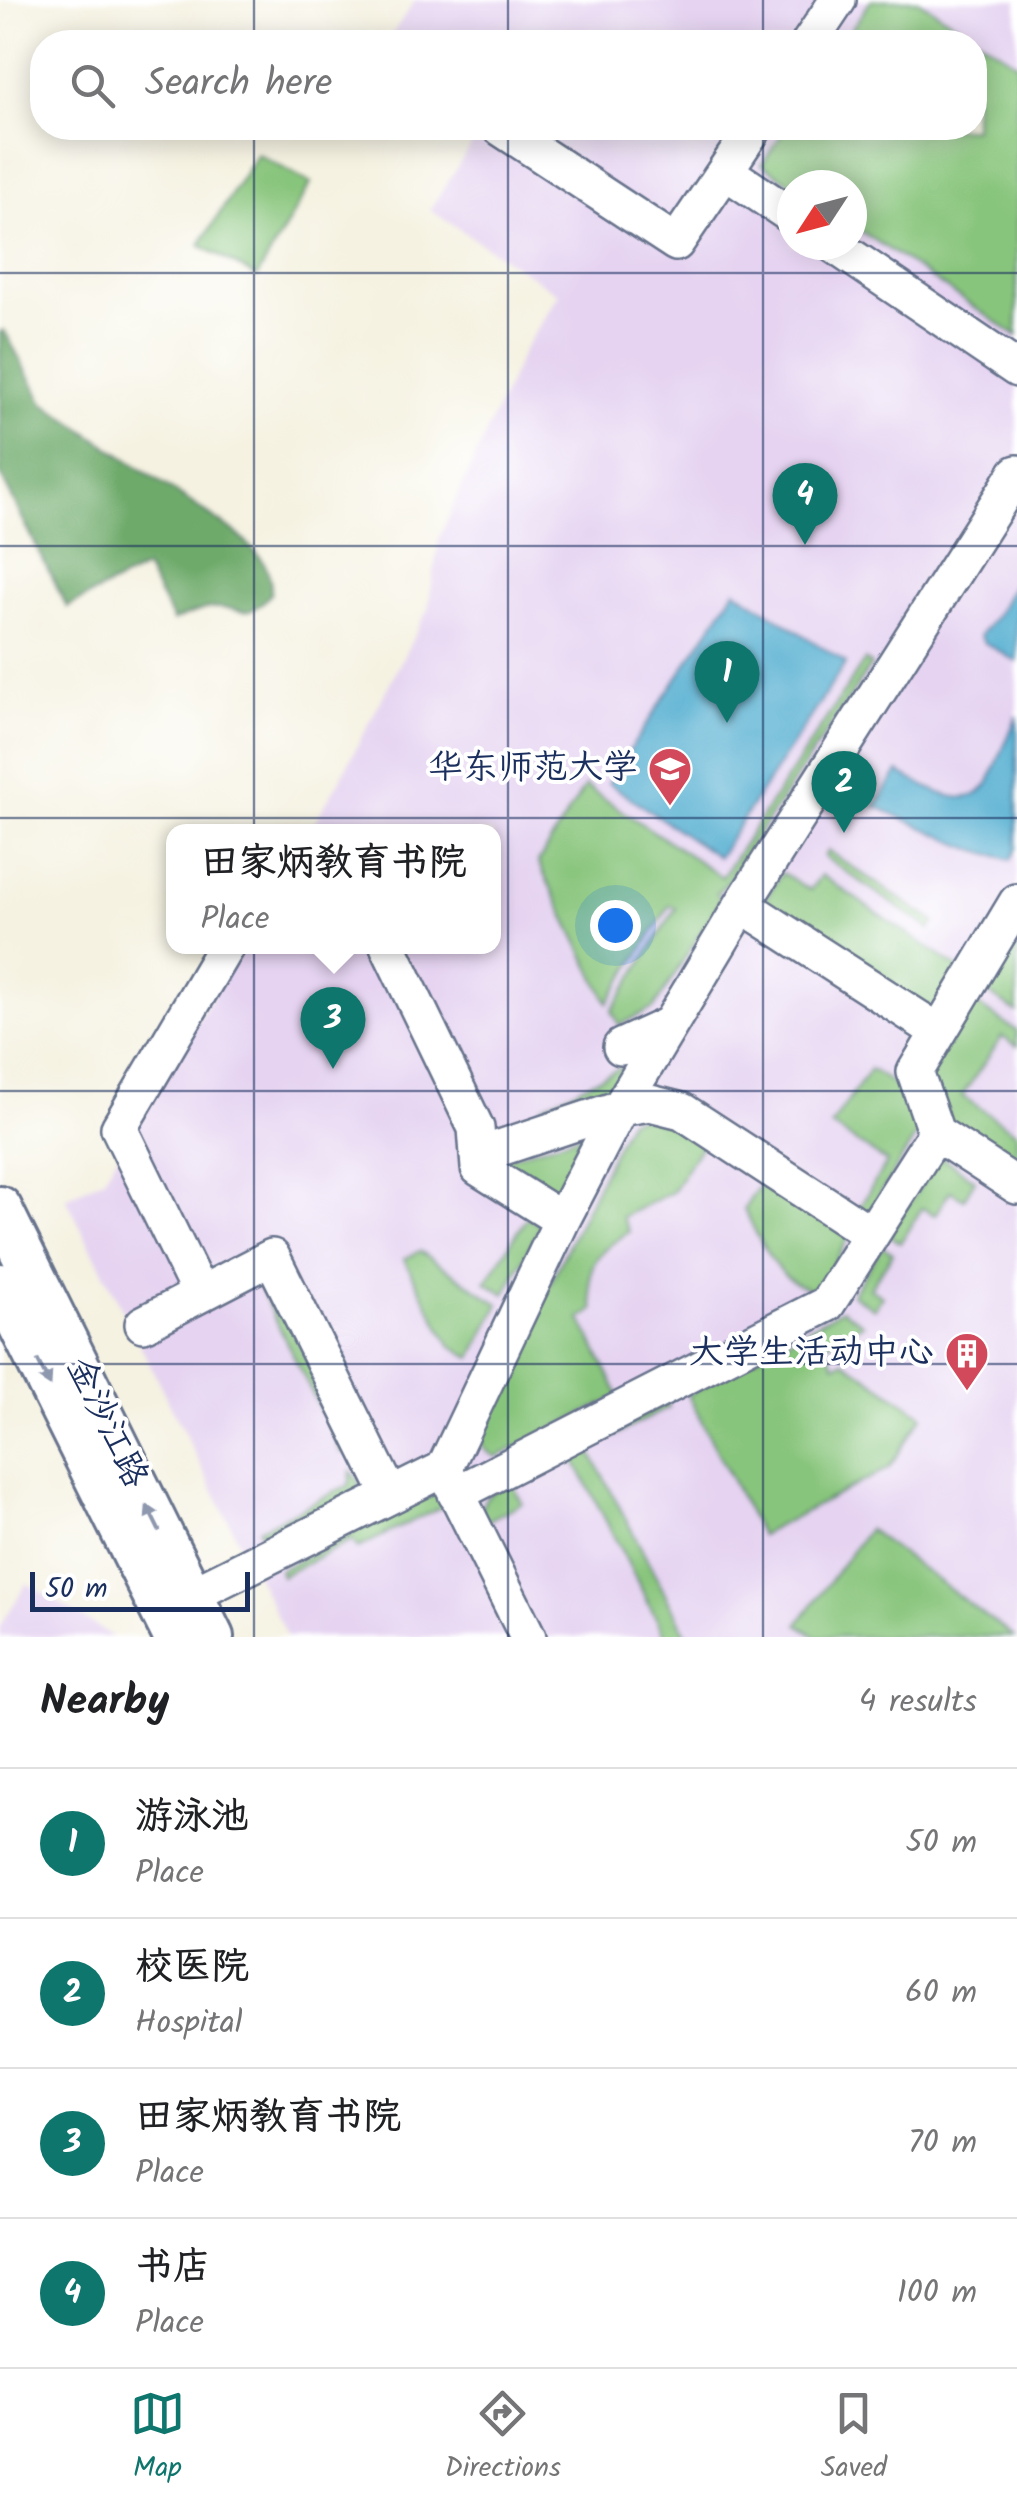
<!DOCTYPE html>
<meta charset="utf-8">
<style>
body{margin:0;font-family:Kalam,"LXGW WenKai TC",sans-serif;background:#f2f2f2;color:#202124}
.compass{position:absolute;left:777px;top:170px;width:90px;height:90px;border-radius:50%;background:#fff;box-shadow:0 5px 25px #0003;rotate:234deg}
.scale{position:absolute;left:30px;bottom:25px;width:220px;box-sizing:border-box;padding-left:10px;border:5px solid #1b2f5e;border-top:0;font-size:28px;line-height:35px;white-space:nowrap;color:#1b2f5e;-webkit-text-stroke:8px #fff;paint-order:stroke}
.you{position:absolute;left:615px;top:925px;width:35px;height:35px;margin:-25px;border:8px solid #fff;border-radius:50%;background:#1a73e8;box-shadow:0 0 0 15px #1a73e833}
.badge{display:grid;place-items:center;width:65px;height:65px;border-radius:50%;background:#0f766e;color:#fff;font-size:32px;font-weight:700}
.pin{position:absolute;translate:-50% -82px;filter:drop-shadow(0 2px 5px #0008)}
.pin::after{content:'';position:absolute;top:52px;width:35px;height:30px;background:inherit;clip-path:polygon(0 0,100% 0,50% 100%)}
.popup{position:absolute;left:166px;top:824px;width:335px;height:130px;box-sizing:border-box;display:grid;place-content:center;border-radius:20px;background:#fff;filter:drop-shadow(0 2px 8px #0005);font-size:32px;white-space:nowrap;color:#757577}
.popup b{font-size:38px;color:#202124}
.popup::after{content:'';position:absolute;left:50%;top:100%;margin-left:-20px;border:20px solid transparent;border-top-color:#fff}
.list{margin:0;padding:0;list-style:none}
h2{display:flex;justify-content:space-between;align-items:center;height:130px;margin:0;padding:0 40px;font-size:42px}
h2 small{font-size:32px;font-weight:400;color:#757577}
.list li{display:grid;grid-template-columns:65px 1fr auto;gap:30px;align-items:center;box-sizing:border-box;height:150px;padding:0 40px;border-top:2px solid #e0e0e0}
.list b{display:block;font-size:38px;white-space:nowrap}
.list p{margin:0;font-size:32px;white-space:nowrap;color:#757577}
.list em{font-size:32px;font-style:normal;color:#757577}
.icon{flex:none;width:55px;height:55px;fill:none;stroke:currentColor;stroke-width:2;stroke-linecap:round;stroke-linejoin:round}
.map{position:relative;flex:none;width:1017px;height:1637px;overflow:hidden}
.search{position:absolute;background:#fff;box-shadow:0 5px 25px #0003;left:30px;right:30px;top:30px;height:110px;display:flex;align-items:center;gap:25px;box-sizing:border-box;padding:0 35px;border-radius:40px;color:#757577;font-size:38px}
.sheet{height:730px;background:#fff}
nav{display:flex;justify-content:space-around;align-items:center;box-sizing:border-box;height:140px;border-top:2px solid #e0e0e0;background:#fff;font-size:28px;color:#757577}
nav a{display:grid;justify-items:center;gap:5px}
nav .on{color:#0f766e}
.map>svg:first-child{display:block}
.built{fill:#e5d3f1;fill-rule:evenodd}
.green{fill:#88c57b;stroke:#527a6c;stroke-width:2.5}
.forest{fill:#6eaa6b;stroke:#446c64;stroke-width:2.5}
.water{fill:#52aed0;stroke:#366e97;stroke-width:2.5}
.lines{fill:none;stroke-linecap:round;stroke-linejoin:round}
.minor-casing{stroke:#67738c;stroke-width:40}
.major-casing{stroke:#67738c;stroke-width:48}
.minor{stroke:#fff;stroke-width:35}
.major{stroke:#fff;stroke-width:42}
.oneway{fill:#8d97ae}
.grid{fill:none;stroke:#1b2f5e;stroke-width:2.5;stroke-opacity:0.55}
.labels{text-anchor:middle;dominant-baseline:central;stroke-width:8;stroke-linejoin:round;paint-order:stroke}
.poi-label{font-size:35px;fill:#1b2f5e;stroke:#fff;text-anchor:end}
.street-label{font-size:35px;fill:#1b2f5e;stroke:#fff}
</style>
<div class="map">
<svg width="1017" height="1637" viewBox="0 0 1017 1637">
<rect width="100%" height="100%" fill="#fff"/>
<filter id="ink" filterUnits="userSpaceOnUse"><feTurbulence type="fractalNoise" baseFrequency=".01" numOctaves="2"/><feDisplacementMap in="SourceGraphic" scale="20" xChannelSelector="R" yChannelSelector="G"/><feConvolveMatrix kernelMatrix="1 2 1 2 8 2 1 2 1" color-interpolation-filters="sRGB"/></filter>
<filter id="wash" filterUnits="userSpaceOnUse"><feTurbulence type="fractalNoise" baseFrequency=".0048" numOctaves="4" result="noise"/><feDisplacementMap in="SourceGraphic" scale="40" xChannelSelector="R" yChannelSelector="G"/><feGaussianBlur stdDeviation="2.25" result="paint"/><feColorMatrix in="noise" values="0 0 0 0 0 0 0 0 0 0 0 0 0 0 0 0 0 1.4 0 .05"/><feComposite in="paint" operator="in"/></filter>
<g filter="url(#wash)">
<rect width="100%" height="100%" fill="#f5f2e1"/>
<!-- built -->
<path class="built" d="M 415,0 L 1017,0 L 1017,1637 L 287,1637 L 66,1198 L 104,1178 L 241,947 L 493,946 L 493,832 L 309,831 L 338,783 L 428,609 L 439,538 L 523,351 L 559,294 L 430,210 L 482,128 L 974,128 L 974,42 L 387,42 ZM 792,185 L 852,185 L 852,245 L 792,245 Z
M 27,1583 L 113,1637 L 0,1637 L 0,1626 Z"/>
<!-- green -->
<path class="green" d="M 871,0 L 918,0 L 1017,63 L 1017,336 L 852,225 L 852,185 L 793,185 L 762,164 L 786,128 L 974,128 L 974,42 L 843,42 Z
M 257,154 L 311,183 L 257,277 L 200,245 Z
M 865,660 L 871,665 L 725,885 L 717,893 L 721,900 L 654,1008 L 619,1025 L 612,1011 L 676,908 L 670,905 L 608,1003 L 538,862 L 585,786 L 722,877 Z
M 828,851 L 935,922 L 930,929 L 824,857 Z
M 782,873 L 810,890 L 821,875 L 964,972 L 935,1021 L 760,907 Z
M 1009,938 L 1017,943 L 1017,1013 L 979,987 Z
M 973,1002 L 1017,1031 L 1017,1046 L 1002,1037 L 962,1096 L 1017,1133 L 1017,1175 L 944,1127 L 926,1073 Z
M 628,1064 L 610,1094 L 543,1119 L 542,1106 Z
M 870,1069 L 905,1091 L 921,1128 L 867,1215 L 858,1210 L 887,1162 L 831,1126 Z
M 651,1115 L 705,1139 L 672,1192 L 622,1217 L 629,1232 C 594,1254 583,1267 594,1310 L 581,1319 L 619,1396 L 497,1457 C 485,1452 481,1447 478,1434 L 629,1119 Z
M 592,1131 L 555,1205 L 496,1161 Z
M 940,1156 L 975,1180 L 964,1199 L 950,1191 L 935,1215 L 922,1208 L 900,1243 L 889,1235 Z
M 765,1176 L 851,1233 L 823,1285 L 814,1290 C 774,1282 761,1241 744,1209 Z
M 527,1217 L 541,1226 L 505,1294 L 486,1282 Z
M 882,1246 L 893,1253 L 870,1288 L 882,1296 L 874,1309 L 852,1294 Z
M 420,1251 L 499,1304 L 472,1358 L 450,1345 L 404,1259 Z
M 267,1280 L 351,1446 L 342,1453 L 258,1285 Z
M 842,1309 L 863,1324 L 825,1345 L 835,1365 L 844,1361 L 923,1415 L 889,1468 L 760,1535 L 688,1395 Z
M 666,1401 L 669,1407 L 589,1449 L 688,1637 L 666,1637 L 576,1463 L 575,1453 L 579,1447 Z
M 351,1471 L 358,1480 L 360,1492 L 264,1540 L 259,1529 L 349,1485 Z
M 512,1482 L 522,1503 L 481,1524 C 479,1496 489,1493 512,1482 Z
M 444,1487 L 447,1504 L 358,1548 L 352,1540 L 281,1576 L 279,1570 Z
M 868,1529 L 1014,1637 L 816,1637 L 798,1624 Z"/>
<!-- forest -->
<path class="forest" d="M 4,330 L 44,403 L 236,533 C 257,552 272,565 271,594 C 241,625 247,605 213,608 C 200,609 185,616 173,621 L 145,568 L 67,607 L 0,474 L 0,332 Z"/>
<!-- water -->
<path class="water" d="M 1017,578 L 1017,662 L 984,642 L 980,635 L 996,615 Z
M 735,590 L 846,663 L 718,857 L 608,783 Z
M 1017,716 L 1017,848 L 1011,860 L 966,847 L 875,806 L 898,772 C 925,785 965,815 988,784 Z"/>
</g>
<g filter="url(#ink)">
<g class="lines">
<defs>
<path id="minor" d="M 810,42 L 838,0
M 501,128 L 676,243 L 725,171
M 754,128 L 725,171 L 792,216
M 834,245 L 1017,369
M 742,905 L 939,1032
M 388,946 L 476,1128 L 479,1168 L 562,1220
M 621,1047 L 669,1025
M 936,1133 L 1017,1186
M 479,1155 L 620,1108 L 650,1103 L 682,1111 L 871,1234
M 200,1294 L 119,1128 L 226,946
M 143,1324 L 272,1257 L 390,1495
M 446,1472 L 528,1637
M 456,1494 L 827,1304 L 936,1133 L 915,1072 L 1017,902
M 191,1595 L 444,1469 L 562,1220 L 620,1108 L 742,905 L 1017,473"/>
<path id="major" d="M 0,1208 L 212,1637
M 0,1285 L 175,1637"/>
</defs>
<!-- minor casing -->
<use href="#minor" class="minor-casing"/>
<!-- major casing -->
<use href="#major" class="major-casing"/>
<!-- minor -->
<use href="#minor" class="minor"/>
<!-- major -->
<use href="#major" class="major"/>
</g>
<!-- one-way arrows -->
<defs><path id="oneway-solid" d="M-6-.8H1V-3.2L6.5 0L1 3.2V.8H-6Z" transform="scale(2.5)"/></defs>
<g class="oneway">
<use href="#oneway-solid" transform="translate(44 1373) rotate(63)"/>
<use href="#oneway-solid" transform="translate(153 1518) rotate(-116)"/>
</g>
</g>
<!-- grid -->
<path class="grid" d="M 254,0 L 254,42M 508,0 L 508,42M 763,0 L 763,42M 254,128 L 254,1637M 508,128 L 508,1637M 763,128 L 763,1637M 0,273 L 1017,273M 0,546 L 1017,546M 0,818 L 1017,818M 0,1091 L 1017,1091M 0,1364 L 1017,1364"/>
<!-- icons -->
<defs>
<symbol id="university-pin" viewBox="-11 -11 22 30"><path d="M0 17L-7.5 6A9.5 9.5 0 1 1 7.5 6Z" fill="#d1495b" stroke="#fff"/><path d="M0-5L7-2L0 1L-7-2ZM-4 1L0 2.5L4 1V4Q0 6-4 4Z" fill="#fff"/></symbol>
<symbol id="building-pin" viewBox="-11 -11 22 30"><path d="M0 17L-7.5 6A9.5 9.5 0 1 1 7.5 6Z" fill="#d1495b" stroke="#fff"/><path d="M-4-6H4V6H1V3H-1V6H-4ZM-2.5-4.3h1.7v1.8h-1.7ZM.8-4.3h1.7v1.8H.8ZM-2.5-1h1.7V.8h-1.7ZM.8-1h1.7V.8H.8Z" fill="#fff"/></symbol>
</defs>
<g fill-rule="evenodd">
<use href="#university-pin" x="645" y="744" width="50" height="68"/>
<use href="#building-pin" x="942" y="1329" width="50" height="68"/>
</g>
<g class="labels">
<!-- poi labels -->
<g class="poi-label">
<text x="638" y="769">华东师范大学</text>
<text x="934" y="1354">大学生活动中心</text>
</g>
<!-- street labels -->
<g class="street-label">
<text transform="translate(106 1423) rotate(64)">金沙江路</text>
</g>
</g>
</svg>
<svg class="compass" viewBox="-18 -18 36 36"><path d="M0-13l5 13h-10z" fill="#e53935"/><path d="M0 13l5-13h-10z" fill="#757577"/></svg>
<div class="scale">50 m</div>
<div class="you"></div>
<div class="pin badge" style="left:727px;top:723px">1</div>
<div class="pin badge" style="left:844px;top:833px">2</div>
<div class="pin badge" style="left:333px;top:1069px">3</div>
<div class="popup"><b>田家炳教育书院</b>Place</div>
<div class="pin badge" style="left:805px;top:545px">4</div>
<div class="search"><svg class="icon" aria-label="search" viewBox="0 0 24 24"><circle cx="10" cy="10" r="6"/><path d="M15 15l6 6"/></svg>Search here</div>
</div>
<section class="sheet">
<h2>Nearby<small>4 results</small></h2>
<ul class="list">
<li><span class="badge">1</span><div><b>游泳池</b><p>Place</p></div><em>50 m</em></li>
<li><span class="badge">2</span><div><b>校医院</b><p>Hospital</p></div><em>60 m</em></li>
<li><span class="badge">3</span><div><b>田家炳教育书院</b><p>Place</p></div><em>70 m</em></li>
<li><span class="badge">4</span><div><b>书店</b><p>Place</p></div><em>100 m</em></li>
</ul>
</section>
<nav>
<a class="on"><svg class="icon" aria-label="map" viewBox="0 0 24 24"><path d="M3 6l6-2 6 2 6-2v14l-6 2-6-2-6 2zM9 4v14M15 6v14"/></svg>Map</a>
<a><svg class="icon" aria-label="directions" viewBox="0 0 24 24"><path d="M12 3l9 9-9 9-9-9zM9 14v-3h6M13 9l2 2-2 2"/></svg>Directions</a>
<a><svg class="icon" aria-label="saved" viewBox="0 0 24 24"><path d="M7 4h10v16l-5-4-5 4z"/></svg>Saved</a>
</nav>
